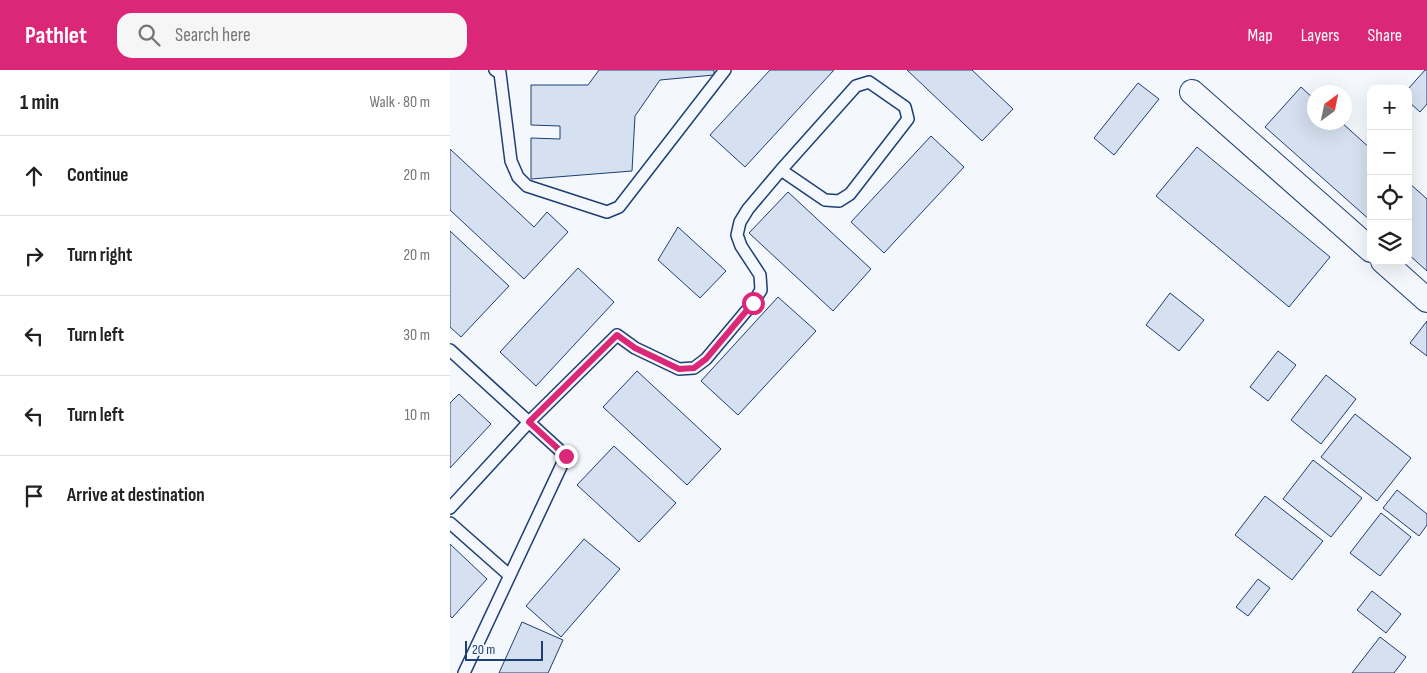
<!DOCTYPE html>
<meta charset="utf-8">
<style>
body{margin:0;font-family:"Sofia Sans Condensed",sans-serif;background:#f6f6f6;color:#222}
.controls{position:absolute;right:15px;top:15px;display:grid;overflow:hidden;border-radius:10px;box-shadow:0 5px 20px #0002}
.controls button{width:45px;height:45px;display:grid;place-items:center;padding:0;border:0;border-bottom:1px solid #e0e0e0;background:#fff;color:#222;font:25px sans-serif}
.compass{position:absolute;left:857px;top:15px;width:45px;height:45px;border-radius:50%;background:#fff;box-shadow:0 5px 20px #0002;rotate:33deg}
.scale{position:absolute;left:15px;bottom:12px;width:78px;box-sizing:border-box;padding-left:5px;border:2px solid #1d3f73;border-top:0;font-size:14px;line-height:18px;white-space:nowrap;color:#1d3f73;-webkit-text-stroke:4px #f4f7fb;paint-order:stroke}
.stop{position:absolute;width:15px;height:15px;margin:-11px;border:4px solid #db2777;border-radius:50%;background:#fff}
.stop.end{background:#db2777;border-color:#fff;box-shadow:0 1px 5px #0008}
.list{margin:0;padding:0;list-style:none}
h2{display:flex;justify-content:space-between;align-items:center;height:65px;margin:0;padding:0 20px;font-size:21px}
h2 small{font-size:16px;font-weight:400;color:#767676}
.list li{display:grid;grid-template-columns:32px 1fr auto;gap:15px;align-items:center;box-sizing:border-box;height:80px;padding:0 20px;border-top:1px solid #e0e0e0}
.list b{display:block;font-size:19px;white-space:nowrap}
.list em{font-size:16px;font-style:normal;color:#767676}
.icon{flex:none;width:28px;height:28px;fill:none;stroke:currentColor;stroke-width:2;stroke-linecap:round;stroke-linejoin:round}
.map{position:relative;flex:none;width:977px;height:603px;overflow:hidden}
header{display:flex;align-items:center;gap:30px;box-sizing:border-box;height:70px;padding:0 25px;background:#db2777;color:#fff}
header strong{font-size:24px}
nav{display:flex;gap:28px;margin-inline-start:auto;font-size:18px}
.search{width:350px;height:45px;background:#f6f6f6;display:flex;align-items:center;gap:12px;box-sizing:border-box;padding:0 18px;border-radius:15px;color:#767676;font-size:19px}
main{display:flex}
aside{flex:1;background:#fff}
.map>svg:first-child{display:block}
.building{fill:#d5e0f0;stroke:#1d3f73}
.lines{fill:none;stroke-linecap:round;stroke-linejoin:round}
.lane-casing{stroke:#1d3f73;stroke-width:14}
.street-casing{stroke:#1d3f73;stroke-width:26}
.lane{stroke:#f4f7fb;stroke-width:11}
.street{stroke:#f4f7fb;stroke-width:24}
.route{stroke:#db2777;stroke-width:6}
</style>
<header>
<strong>Pathlet</strong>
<div class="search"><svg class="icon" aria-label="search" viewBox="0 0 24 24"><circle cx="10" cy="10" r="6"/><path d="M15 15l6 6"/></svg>Search here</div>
<nav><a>Map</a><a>Layers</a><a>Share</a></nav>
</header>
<main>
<aside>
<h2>1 min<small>Walk · 80 m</small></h2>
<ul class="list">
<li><svg class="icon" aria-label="ahead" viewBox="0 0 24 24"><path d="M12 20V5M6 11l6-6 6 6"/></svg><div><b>Continue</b></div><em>20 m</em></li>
<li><svg class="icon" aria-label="right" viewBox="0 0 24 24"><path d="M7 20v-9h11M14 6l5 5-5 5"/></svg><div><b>Turn right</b></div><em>20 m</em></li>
<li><svg class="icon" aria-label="left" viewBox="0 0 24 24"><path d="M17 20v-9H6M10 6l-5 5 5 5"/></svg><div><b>Turn left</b></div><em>30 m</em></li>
<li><svg class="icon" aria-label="left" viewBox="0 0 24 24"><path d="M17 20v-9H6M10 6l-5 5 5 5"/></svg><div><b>Turn left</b></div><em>10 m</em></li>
<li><svg class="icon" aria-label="arrive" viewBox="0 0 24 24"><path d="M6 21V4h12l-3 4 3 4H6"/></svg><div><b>Arrive at destination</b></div></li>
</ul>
</aside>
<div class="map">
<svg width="977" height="603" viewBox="0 0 977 603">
<rect width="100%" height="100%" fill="#f4f7fb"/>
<!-- building -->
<path class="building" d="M 149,0 L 264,0 L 264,5 L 210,10 L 185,46 L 182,101 L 81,109 L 81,68 L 110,69 L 110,56 L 81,55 L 81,15 L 138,15 Z
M 320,0 L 384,0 L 295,97 L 260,65 Z
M 457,0 L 522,0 L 563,39 L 532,71 Z
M 975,0 L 977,0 L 977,34 L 970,42 L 958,31 L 958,19 Z
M 688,13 L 709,29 L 664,85 L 644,68 Z
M 851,17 L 864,29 L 864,52 L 891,52 L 921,79 L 921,151 L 815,57 Z
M 481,66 L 514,97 L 434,183 L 401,152 Z
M 747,77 L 880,187 L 839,237 L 706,126 Z
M 0,79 L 84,157 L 97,142 L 118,162 L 74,209 L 0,140 Z
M 958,112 L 977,129 L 977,201 L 958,184 Z
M 338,122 L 421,199 L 383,241 L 299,163 Z
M 228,157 L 276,201 L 250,228 L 208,190 Z
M 0,161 L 59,216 L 11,267 L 0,257 Z
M 128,198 L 164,232 L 86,316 L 50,282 Z
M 720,223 L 754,250 L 729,281 L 696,255 Z
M 328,227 L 366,261 L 288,345 L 251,311 Z
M 977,251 L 977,286 L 960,273 Z
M 828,281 L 846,295 L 818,331 L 800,317 Z
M 187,301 L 271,379 L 237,415 L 153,337 Z
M 876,305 L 906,329 L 871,374 L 841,350 Z
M 9,324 L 41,354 L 0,398 L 0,333 Z
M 905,344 L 961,388 L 927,431 L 871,387 Z
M 164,376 L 226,433 L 189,472 L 127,415 Z
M 863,390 L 912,428 L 881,467 L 833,429 Z
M 947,420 L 977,444 L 977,455 L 969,466 L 933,438 Z
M 815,426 L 873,471 L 842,510 L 785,465 Z
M 931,443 L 961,467 L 930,506 L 900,483 Z
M 134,469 L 170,499 L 111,567 L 76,536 Z
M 0,474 L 37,509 L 2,548 L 0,546 Z
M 808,509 L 820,518 L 798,546 L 786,537 Z
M 922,521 L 951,544 L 936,563 L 907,540 Z
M 72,552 L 113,570 L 98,603 L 49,603 Z
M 930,567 L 956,587 L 944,603 L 902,603 Z"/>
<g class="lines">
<defs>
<path id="lane" d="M 45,0 L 50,3 L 61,91 L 68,107 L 77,116 L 157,142 L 169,137 L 275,0
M 0,280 L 116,386 L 14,603
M 0,438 L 79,352 L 167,265 L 185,278 L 229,299 L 244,298 L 256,289 L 303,233 L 311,220 L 310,205 L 291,176 L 287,165 L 290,152 L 298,139 L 331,100 L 406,16 L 419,12 L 455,37 L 458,49 L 400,124 L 389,131 L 375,130 L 331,100
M 0,453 L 59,505"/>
<path id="street" d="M 742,22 L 921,180
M 933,191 L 977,230"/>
</defs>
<!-- lane casing -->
<use href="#lane" class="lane-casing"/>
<!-- street casing -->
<use href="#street" class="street-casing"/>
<!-- lane -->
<use href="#lane" class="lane"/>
<!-- street -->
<use href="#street" class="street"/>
</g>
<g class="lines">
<!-- route -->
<path class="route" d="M 116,386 L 79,352 L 167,265 L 185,278 L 229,299 L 244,298 L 256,289 L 303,233"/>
</g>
</svg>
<div class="controls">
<button>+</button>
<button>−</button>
<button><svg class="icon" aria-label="locate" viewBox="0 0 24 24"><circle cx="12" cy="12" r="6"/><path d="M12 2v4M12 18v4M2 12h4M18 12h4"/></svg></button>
<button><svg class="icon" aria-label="layers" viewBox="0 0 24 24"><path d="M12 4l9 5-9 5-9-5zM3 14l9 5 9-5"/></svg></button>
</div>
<svg class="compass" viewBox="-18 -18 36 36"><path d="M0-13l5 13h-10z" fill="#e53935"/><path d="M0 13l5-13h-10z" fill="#767676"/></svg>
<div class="scale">20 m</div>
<div class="stop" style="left:303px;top:233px"></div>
<div class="stop end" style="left:116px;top:386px"></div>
</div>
</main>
